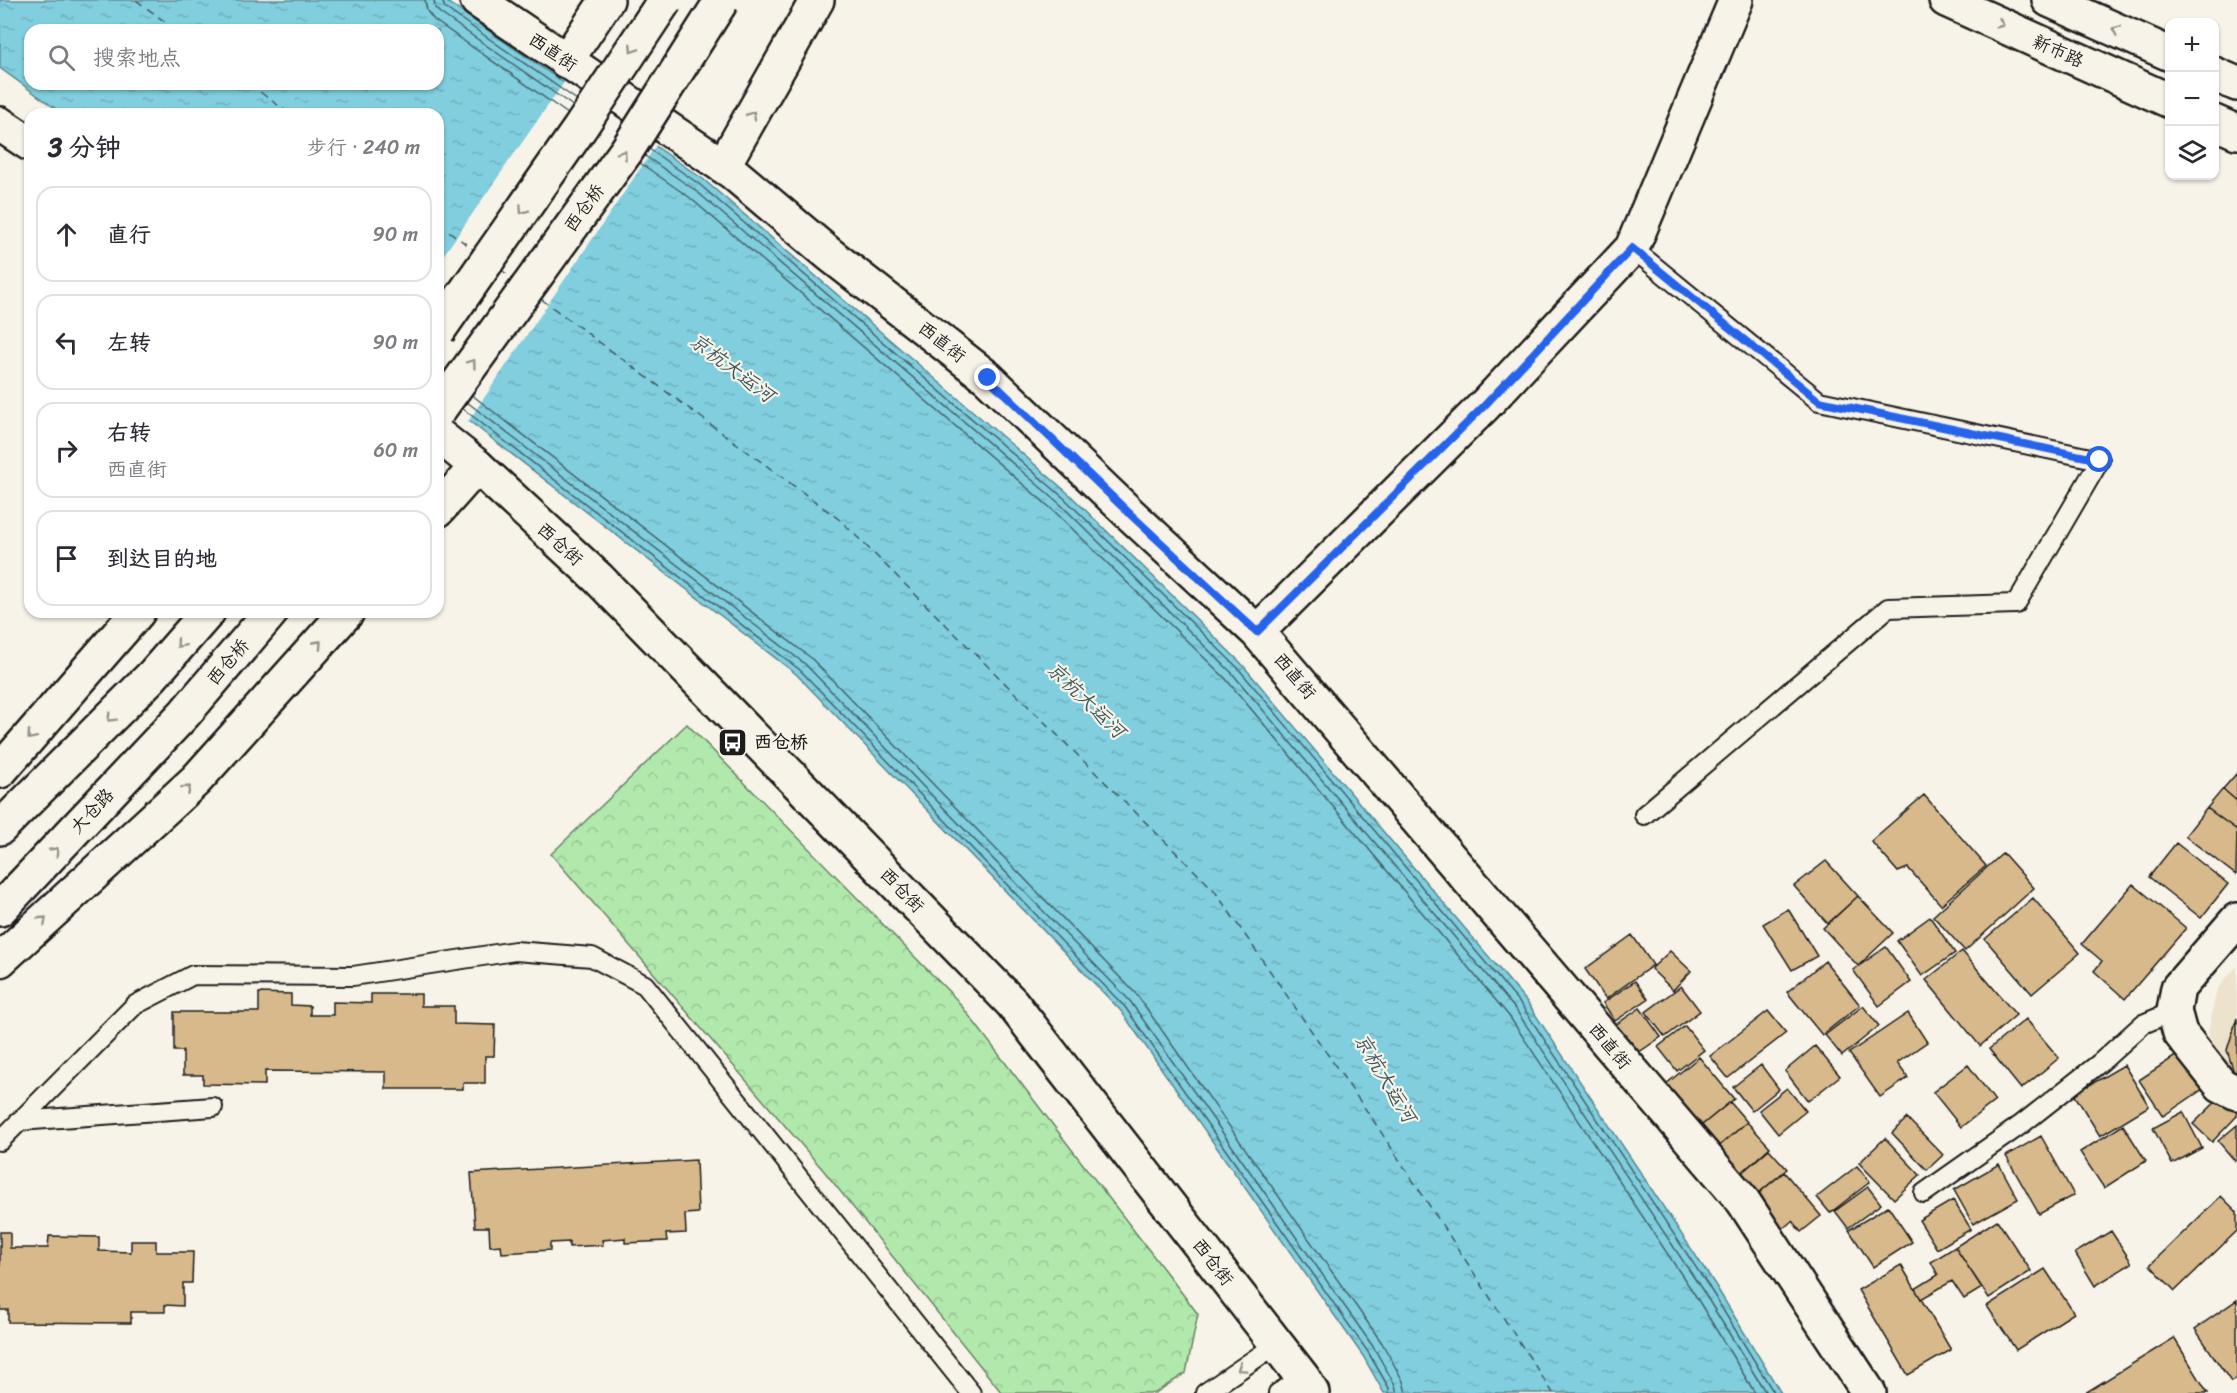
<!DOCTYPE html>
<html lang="zh">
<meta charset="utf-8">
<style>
body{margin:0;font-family:Sriracha,"LXGW WenKai TC",sans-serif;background:#f2f2f3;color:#2b2b33}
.controls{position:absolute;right:18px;top:18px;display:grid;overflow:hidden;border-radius:12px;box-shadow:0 2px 4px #0004}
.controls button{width:54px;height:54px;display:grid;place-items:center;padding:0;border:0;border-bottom:2px solid #e1e1e2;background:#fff;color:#2b2b33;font:30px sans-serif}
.stop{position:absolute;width:18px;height:18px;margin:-14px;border:4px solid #2563eb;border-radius:50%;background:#fff}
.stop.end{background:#2563eb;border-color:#fff;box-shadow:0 2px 6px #0008}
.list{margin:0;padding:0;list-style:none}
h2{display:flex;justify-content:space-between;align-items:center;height:78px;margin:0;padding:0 24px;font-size:26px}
h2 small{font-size:20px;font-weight:400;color:#7c7c81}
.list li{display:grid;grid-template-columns:39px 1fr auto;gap:18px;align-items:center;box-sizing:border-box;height:96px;margin:0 12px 12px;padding:0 12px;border:2px solid #e1e1e2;border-radius:18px}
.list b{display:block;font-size:22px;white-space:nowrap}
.list p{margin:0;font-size:20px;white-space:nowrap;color:#7c7c81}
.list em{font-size:20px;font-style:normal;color:#7c7c81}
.icon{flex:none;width:33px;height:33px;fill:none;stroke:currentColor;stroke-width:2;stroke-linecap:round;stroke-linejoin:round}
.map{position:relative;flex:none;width:2237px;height:1393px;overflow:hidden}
.search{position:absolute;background:#fff;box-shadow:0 2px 4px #0004;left:24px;top:24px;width:420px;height:66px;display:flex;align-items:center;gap:15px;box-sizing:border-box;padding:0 21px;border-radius:18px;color:#7c7c81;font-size:22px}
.panel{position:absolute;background:#fff;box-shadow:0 2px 4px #0004;left:24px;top:108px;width:420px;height:510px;border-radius:18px}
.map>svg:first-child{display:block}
.built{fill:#ede2cc}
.forest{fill:url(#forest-crowns);stroke:#668264;stroke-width:1.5}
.water{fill:url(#water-ripples);stroke:#588790;stroke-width:1.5;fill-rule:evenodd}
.pier{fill:#f7f3e8}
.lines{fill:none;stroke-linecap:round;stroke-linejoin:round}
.shore{stroke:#44636a;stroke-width:1.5}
.ferry{stroke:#3f5a60;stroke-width:1.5;stroke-dasharray:8 6;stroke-linecap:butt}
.building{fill:#d7b98b;stroke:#1c1c1c;stroke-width:1.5}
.service-casing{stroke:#1c1c1c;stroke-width:22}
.minor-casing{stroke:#1c1c1c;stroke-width:38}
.tertiary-casing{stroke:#1c1c1c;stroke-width:38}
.secondary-casing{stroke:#1c1c1c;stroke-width:38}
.service{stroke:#f7f3e8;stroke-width:18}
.minor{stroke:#f7f3e8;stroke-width:33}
.tertiary{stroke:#f7f3e8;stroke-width:33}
.secondary{stroke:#f7f3e8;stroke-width:33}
.secondary-bridge-casing{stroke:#1c1c1c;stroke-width:38;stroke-linecap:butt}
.secondary-bridge{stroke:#f7f3e8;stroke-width:33}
.oneway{stroke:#94928c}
.route{stroke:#2563eb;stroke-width:8}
.labels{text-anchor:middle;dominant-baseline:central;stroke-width:4.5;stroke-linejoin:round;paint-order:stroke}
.street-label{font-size:18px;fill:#1c1c1c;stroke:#f7f3e8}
.poi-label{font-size:18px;font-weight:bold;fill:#1c1c1c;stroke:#f7f3e8;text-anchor:start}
.water-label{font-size:20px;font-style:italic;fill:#3f5a60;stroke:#f7f3e8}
</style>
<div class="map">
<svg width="2237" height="1393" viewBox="0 0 2237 1393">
<defs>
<pattern id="forest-crowns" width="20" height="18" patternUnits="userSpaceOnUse" patternTransform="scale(1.5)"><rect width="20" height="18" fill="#b1e8ab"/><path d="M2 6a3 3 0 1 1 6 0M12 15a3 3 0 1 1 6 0" fill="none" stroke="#98c693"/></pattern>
<pattern id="water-ripples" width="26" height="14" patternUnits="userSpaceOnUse" patternTransform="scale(1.5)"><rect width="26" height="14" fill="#80cede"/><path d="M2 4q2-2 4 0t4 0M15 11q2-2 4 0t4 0" fill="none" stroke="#6eb0be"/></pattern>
</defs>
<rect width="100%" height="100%" fill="#f7f3e8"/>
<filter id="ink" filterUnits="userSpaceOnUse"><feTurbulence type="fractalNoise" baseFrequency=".0167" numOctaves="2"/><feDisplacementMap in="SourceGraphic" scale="12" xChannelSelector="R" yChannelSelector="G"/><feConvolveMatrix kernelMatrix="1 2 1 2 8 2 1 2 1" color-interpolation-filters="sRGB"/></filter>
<g filter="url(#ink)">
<!-- built -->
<path class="built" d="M 2237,966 L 2237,1088 L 2229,1084 L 2208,1033 L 2217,989 Z"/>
<!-- forest -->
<path class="forest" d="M 687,724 L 957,1000 L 1198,1314 L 1186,1373 L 1155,1393 L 1002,1393 L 824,1171 L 551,854 Z"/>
<!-- water -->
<path class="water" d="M 0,0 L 444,0 L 703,179 L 1069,494 L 1241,663 L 1527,1002 L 1714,1283 L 1781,1393 L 1384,1393 L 1363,1356 L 1121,1011 L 796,674 L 438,397 L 438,114 L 63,114 L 0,68 ZM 30,30 L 438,30 L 438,84 L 30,84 Z"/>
<!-- pier -->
<path class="pier" d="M 565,81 L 657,144 L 467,423 L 438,401 L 438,263 Z"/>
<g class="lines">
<!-- shore -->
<path class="shore" d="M 425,0 L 427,11 L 434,20 L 568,114
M 434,0 L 435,8 L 440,13 L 573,106
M 442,0 L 445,8 L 577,100
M 649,149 L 699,184 L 1065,499 L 1237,667 L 1522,1006 L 1709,1287 L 1774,1393
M 645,156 L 695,190 L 1060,504 L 1231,672 L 1516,1010 L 1703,1291 L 1766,1393
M 640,163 L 689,197 L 1054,511 L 1225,678 L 1509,1016 L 1695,1295 L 1755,1393
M 472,395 L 811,658 L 1137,995 L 1382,1343 L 1403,1381 L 1406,1393
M 467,402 L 805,664 L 1130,1001 L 1374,1348 L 1395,1385 L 1397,1393
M 462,408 L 800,670 L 1125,1007 L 1368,1352 L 1389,1388 L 1389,1393"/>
<!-- ferry -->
<path class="ferry" d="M 136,0 L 176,30
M 249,84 L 290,114
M 438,223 L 474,250
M 500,269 L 515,280
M 541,299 L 840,520 L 1214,890 L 1375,1123 L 1553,1393"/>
</g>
<!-- building -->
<path class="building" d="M 2237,773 L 2237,801 L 2223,789 Z
M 2223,789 L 2237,801 L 2237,830 L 2207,808 Z
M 1924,795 L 1986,866 L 1941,905 L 1908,868 L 1898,872 L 1871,841 Z
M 2207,808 L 2237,830 L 2236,875 L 2185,836 Z
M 2176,843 L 2228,884 L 2201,918 L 2149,877 Z
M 2003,853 L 2034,888 L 1965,951 L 1933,916 Z
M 1826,861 L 1858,896 L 1828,924 L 1794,886 Z
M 2133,884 L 2186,928 L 2125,999 L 2094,971 L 2102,961 L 2082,944 Z
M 1858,896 L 1893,933 L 1858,966 L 1823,928 Z
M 2033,898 L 2080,953 L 2032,994 L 1985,939 Z
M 1788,909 L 1817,956 L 1792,970 L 1763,924 Z
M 1930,917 L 1955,953 L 1922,976 L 1897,941 Z
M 1632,935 L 1653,965 L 1606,999 L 1585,969 Z
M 1886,947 L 1911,982 L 1879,1006 L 1853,970 Z
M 1670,951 L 1691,971 L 1673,990 L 1651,969 Z
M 1962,951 L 2016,1015 L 1980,1046 L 1926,980 Z
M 1825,961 L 1860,1005 L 1822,1035 L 1787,992 Z
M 1635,981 L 1648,999 L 1615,1021 L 1603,1003 Z
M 1681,986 L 1700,1011 L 1665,1037 L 1646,1012 Z
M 259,993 L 291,994 L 291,1005 L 310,1006 L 310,1015 L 333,1015 L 333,1002 L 371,1003 L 371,994 L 421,994 L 421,1006 L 454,1006 L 454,1024 L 495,1025 L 494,1056 L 485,1056 L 485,1083 L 463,1083 L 463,1089 L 386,1089 L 386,1072 L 265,1071 L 265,1085 L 203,1084 L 203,1075 L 183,1075 L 183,1051 L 174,1051 L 174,1012 L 259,1012 Z
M 1863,1006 L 1879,1026 L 1842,1056 L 1825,1035 Z
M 1640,1008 L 1661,1037 L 1632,1057 L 1611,1028 Z
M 1768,1011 L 1786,1033 L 1728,1078 L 1710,1056 Z
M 1908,1013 L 1927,1042 L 1897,1063 L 1908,1078 L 1880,1097 L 1849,1053 Z
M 2237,1018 L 2237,1083 L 2227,1050 Z
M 2026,1019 L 2059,1058 L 2021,1089 L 1989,1049 Z
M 1685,1026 L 1704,1050 L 1677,1071 L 1658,1047 Z
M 1815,1046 L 1840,1076 L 1808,1101 L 1785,1071 Z
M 2180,1053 L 2203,1089 L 2163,1116 L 2139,1080 Z
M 1699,1057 L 1734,1099 L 1697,1129 L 1660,1089 Z
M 1761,1065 L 1779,1089 L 1752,1111 L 1733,1087 Z
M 1968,1065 L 1995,1101 L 1961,1127 L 1933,1092 Z
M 2124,1065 L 2149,1106 L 2100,1136 L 2074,1094 Z
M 1787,1088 L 1806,1111 L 1778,1134 L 1759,1110 Z
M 2228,1090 L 2237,1099 L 2237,1116 L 2212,1142 L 2193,1124 Z
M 1730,1102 L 1747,1122 L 1716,1149 L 1697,1129 Z
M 2183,1112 L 2202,1148 L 2172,1164 L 2153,1128 Z
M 1907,1118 L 1943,1155 L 1927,1170 L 1892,1133 Z
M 1747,1122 L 1770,1147 L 1738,1176 L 1713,1151 Z
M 2123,1125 L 2146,1161 L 2104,1188 L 2080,1152 Z
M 2237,1125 L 2237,1159 L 2235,1161 L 2218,1141 Z
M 2041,1136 L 2074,1195 L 2039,1214 L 2006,1156 Z
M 1885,1138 L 1920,1175 L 1894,1199 L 1859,1163 Z
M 1769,1149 L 1787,1169 L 1755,1196 L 1738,1176 Z
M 696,1160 L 698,1213 L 685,1214 L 686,1233 L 666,1234 L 667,1241 L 625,1243 L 625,1238 L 602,1240 L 603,1245 L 569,1247 L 569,1242 L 550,1243 L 550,1250 L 502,1253 L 501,1245 L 490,1246 L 489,1227 L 475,1227 L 471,1173 Z
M 1999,1164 L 2018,1199 L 1973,1224 L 1954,1190 Z
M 1857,1166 L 1870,1182 L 1830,1213 L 1817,1197 Z
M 1784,1172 L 1821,1216 L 1801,1232 L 1792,1221 L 1780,1231 L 1753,1198 Z
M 1868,1187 L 1881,1204 L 1848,1228 L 1835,1211 Z
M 2221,1196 L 2237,1212 L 2237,1231 L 2175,1291 L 2150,1265 Z
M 1953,1200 L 1971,1229 L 1937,1249 L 1919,1220 Z
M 1888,1206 L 1912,1242 L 1873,1267 L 1849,1230 Z
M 1997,1220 L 2031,1271 L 1989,1298 L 1955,1247 Z
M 2111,1231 L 2132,1263 L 2095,1286 L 2075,1253 Z
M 0,1232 L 10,1232 L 10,1248 L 48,1248 L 49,1236 L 99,1237 L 99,1251 L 131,1252 L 131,1241 L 156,1241 L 156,1252 L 193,1252 L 192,1283 L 183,1283 L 183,1306 L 165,1305 L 165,1312 L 131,1312 L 131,1323 L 8,1322 L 8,1310 L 0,1310 Z
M 1955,1247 L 1982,1288 L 1964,1299 L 1952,1281 L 1921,1299 L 1915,1289 L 1938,1275 L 1931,1262 Z
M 1901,1265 L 1951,1350 L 1908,1375 L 1858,1290 Z
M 2045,1269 L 2074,1313 L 2016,1350 L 1987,1306 Z
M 2237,1300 L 2237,1378 L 2231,1382 L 2195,1329 Z
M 2174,1338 L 2208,1393 L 2085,1393 Z"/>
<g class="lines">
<defs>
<path id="service" d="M 1632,248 L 1819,401 L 2100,460 L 2016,604 L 1888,608 L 1644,815
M 19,1121 L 213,1107
M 0,1141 L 135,1005 L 193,975 L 353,976 L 515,951 L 592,957 L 645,985 L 971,1393
M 1924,1193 L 2022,1124 L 2101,1062 L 2143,1024 L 2174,1011
M 1205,1393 L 1277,1344
M 1278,1393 L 1303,1378"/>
<path id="minor" d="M 477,0 L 732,172 L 829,254 L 988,378 L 1130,514 L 1257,632 L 1743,1201 L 1869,1393
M 0,124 L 30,144
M 438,435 L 477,466 L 598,578 L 1012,1003 L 1303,1378 L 1312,1393
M 1257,632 L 1485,405 L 1632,248 L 1736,0
M 2237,920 L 2178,988 L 2174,1011 L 2180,1033 L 2221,1085 L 2237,1093"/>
<path id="tertiary" d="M 1946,0 L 2170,101
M 2049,0 L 2170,54
M 2214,74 L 2237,84
M 2214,122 L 2237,132"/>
<path id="secondary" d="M 566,61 L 607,0
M 723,166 L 817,0
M 438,510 L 477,466
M 0,771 L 138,612
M 0,828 L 152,676 L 208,612
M 0,909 L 185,713 L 271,612
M 0,960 L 196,780 L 347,612"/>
</defs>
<!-- service casing -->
<use href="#service" class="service-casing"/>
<!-- minor casing -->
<use href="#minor" class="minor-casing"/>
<!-- tertiary casing -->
<use href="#tertiary" class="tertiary-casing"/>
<!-- secondary casing -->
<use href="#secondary" class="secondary-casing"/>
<!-- service -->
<use href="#service" class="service"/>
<!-- minor -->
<use href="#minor" class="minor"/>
<!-- tertiary -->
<use href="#tertiary" class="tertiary"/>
<!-- secondary -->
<use href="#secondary" class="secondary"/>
<defs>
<path id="secondary-bridge" d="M 438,331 L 580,128 L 665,0
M 438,411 L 627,150 L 722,0"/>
</defs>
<!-- secondary-bridge casing -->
<use href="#secondary-bridge" class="secondary-bridge-casing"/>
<!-- secondary-bridge -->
<use href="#secondary-bridge" class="secondary-bridge"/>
</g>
<!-- one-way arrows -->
<defs><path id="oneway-chevron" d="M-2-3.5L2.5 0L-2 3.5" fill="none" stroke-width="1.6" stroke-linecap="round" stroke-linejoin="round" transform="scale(1.5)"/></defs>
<g class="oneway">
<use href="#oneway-chevron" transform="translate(2000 24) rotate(24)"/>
<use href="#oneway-chevron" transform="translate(2116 30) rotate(-156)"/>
<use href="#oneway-chevron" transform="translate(633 49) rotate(123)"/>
<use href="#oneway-chevron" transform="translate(752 115) rotate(-60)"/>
<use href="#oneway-chevron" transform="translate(623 154) rotate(-55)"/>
<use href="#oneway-chevron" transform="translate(523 210) rotate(125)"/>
<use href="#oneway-chevron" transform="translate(472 363) rotate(-54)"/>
<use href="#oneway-chevron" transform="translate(180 644) rotate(131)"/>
<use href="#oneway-chevron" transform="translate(318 644) rotate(-48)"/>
<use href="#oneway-chevron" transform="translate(111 718) rotate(135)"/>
<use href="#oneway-chevron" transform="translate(31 736) rotate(131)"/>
<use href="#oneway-chevron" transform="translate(187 789) rotate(-43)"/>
<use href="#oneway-chevron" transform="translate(55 851) rotate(-47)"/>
<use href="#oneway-chevron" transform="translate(43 920) rotate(-43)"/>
<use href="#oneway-chevron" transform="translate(1241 1368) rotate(145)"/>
</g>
</g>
<g class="lines" filter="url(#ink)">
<!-- route -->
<path class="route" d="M 988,378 L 1130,514 L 1257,632 L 1485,405 L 1632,248 L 1819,401 L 2100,460"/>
</g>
<!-- icons -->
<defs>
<symbol id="bus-square" viewBox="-11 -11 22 22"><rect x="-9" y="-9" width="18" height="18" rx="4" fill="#1c1c1c" stroke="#f7f3e8"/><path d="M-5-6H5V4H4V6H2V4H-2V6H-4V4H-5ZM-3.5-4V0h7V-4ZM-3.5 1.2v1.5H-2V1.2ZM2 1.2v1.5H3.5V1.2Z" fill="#fff"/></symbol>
</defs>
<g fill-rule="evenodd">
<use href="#bus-square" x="716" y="726" width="33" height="33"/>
</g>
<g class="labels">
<!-- street labels -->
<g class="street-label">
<text transform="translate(2058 51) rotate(24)">新市路</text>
<text transform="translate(553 52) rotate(34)">西直街</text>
<text transform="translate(584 208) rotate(-54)">西仓桥</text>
<text transform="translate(942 342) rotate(38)">西直街</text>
<text transform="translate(560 544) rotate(42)">西仓街</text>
<text transform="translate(228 662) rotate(-50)">西仓桥</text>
<text transform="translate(1295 676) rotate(50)">西直街</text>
<text transform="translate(92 811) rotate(-47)">大仓路</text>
<text transform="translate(902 890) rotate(46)">西仓街</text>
<text transform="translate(1610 1046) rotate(50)">西直街</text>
<text transform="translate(1213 1262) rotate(52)">西仓街</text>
</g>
<!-- poi labels -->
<g class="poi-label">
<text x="754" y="742">西仓桥</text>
</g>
<!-- water labels -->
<g class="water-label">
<text transform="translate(732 368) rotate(37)">京杭大运河</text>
<text transform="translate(1086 700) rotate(44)">京杭大运河</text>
<text transform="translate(1385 1078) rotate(59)">京杭大运河</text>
</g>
</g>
</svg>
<div class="controls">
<button>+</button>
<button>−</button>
<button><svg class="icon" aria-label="layers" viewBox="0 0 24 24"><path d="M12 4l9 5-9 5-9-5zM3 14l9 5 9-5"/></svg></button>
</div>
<div class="stop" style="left:2100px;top:460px"></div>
<div class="stop end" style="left:988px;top:378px"></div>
<div class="search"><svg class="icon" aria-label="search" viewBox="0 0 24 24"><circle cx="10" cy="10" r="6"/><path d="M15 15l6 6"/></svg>搜索地点</div>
<section class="panel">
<h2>3 分钟<small>步行 · 240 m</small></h2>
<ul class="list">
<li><svg class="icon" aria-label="ahead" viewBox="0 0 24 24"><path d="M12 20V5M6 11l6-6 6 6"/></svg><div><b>直行</b></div><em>90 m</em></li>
<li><svg class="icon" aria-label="left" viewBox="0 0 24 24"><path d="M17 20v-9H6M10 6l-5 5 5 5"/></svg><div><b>左转</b></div><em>90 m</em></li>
<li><svg class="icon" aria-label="right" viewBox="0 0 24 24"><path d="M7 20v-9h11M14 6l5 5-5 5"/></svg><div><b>右转</b><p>西直街</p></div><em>60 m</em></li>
<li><svg class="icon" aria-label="arrive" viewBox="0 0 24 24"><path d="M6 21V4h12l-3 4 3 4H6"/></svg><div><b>到达目的地</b></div></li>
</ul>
</section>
</div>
